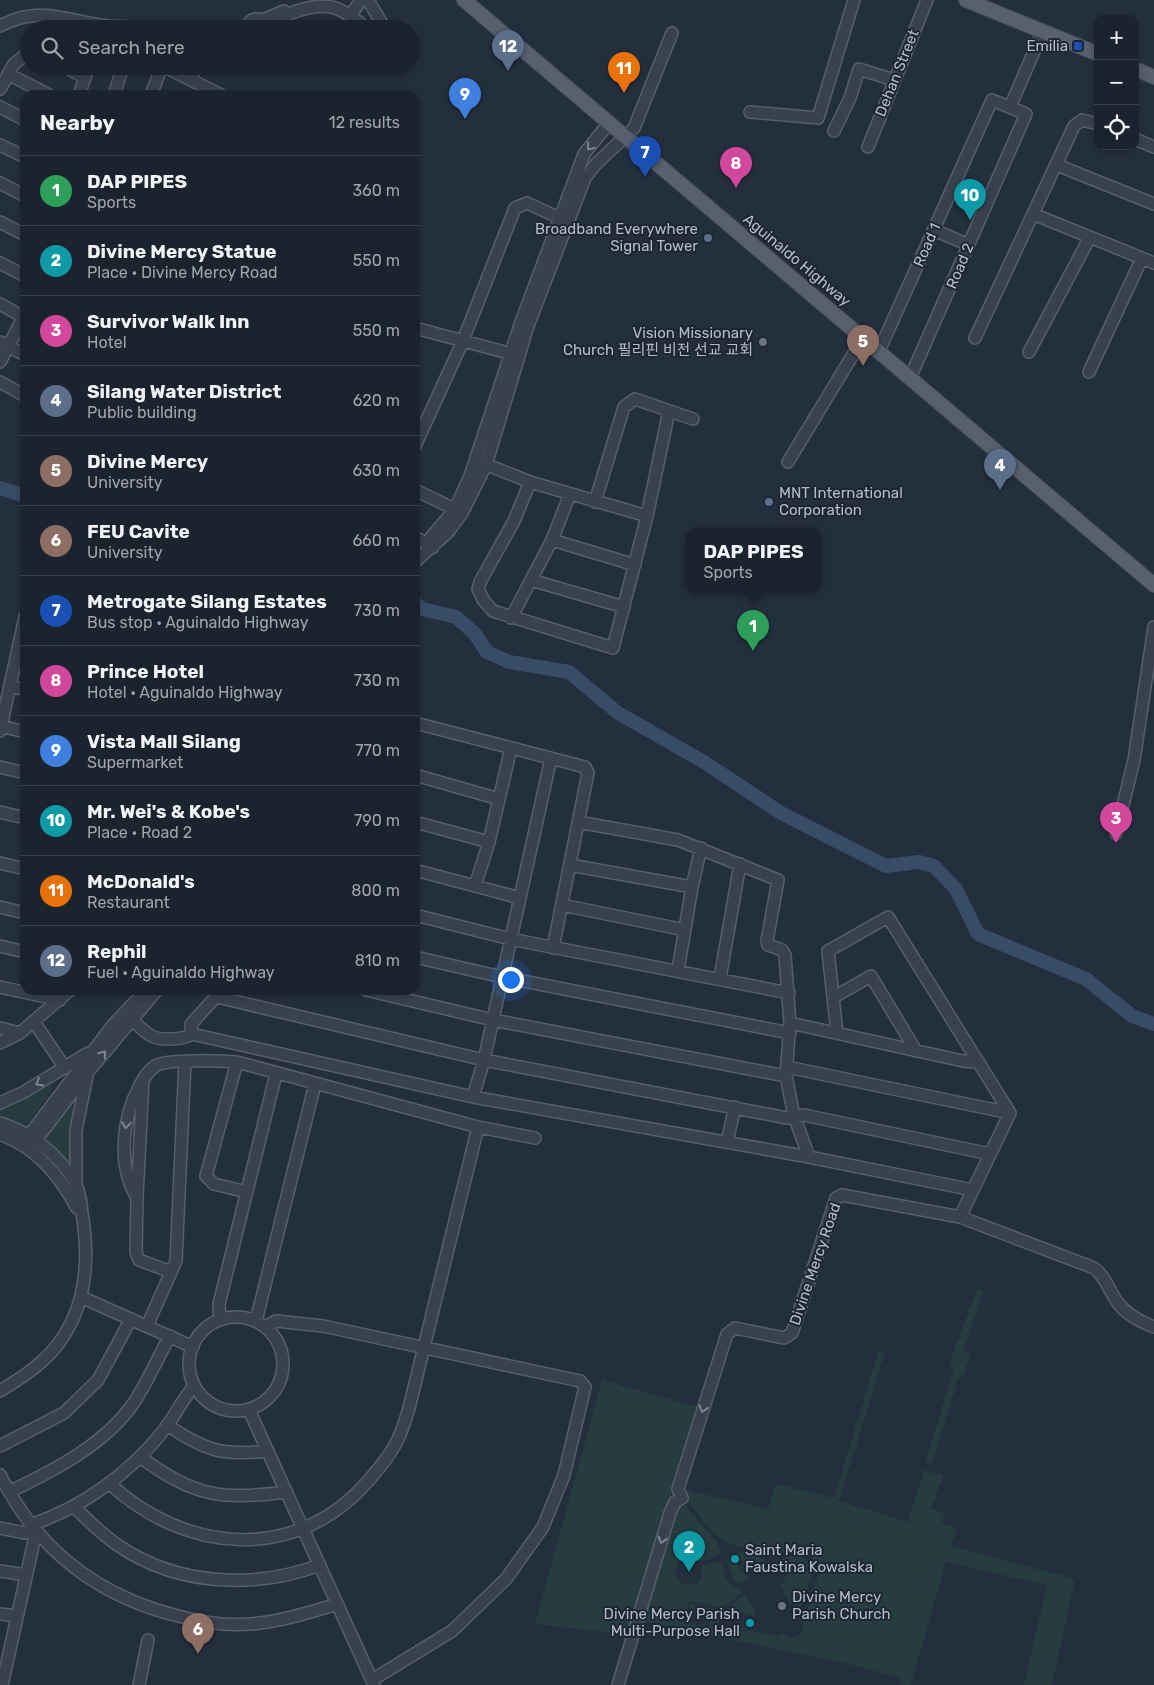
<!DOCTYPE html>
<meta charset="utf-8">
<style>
body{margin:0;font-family:Rubik,"Noto Sans KR",sans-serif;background:#282f3a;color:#f1f3f6}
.controls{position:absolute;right:15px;top:15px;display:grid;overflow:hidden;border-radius:10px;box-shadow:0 2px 8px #0003}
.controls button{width:45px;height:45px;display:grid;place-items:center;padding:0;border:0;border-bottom:1px solid #39404a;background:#1b232e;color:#f1f3f6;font:25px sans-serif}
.you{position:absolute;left:510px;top:979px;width:18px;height:18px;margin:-12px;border:4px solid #fff;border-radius:50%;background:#1a73e8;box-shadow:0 0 0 8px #1a73e833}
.badge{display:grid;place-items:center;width:32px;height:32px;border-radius:50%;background:#8ab4f8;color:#fff;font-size:16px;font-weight:700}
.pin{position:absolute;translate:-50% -41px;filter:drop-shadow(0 1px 2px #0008)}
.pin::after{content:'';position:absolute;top:26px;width:18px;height:15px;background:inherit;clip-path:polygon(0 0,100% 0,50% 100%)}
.popup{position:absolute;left:686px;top:528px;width:135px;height:65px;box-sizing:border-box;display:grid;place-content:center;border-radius:10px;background:#1b232e;filter:drop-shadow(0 1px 4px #0005);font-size:16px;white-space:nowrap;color:#a0a4aa}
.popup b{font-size:19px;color:#f1f3f6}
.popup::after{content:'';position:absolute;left:50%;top:100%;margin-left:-10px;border:10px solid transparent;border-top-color:#1b232e}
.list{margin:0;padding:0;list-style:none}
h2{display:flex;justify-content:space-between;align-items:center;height:65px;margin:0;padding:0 20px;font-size:21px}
h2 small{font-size:16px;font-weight:400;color:#a0a4aa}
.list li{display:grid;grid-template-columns:32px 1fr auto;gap:15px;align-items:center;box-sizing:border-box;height:70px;padding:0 20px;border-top:1px solid #39404a}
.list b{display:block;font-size:19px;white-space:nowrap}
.list p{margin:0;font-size:16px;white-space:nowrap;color:#a0a4aa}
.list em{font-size:16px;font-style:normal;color:#a0a4aa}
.icon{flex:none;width:28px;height:28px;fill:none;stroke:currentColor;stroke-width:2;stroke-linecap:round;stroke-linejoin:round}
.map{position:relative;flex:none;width:1154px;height:1685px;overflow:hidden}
.search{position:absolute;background:#1b232e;box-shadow:0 2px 8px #0003;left:20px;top:20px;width:400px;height:55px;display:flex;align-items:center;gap:12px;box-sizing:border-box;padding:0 18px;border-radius:28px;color:#a0a4aa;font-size:19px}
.panel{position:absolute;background:#1b232e;box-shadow:0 2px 8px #0003;left:20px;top:90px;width:400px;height:905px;border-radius:15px}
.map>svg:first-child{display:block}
.green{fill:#263c3f}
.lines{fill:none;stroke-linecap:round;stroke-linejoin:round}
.river{stroke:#394c67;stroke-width:14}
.minor-casing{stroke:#565f6c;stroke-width:14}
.major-casing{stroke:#414a57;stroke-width:16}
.minor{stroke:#38414e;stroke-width:11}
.major{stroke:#56606e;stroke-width:14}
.oneway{stroke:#7c8592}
.transit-dot{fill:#1a4fb4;stroke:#1d2633;stroke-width:2}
.service-dot{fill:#5c6f8a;stroke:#1d2633;stroke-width:2}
.worship-dot{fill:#6b7280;stroke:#1d2633;stroke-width:2}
.culture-dot{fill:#0f9aa8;stroke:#1d2633;stroke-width:2}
.labels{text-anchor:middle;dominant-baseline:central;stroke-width:4;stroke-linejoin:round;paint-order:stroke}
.poi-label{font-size:15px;fill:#b4bcc9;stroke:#1d2633;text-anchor:end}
.street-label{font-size:15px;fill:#b4bcc9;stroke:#1d2633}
</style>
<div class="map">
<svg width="1154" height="1685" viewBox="0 0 1154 1685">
<rect width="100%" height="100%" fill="#242f3e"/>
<!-- green -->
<path class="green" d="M 51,1085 L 53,1089 L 23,1129 L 0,1120 L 0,1108 Z
M 67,1103 L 72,1104 C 76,1113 69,1126 69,1137 C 69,1145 72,1154 69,1162 L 64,1163 L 41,1137 Z
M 977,1288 L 984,1290 L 963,1352 L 970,1354 L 964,1375 L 959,1377 L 932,1463 L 926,1461 L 954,1367 L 949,1365 Z
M 879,1350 L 885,1352 L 839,1501 L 908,1522 L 924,1470 L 943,1476 L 931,1509 L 945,1514 L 942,1523 L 957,1528 L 951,1546 L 1075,1579 L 1052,1685 L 1024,1685 L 1047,1585 L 946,1562 L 911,1685 L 900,1685 L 901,1678 L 849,1664 L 641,1621 L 675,1510 L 682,1501 L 718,1544 L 721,1553 L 700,1563 L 693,1558 L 682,1559 L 675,1569 L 678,1581 L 684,1585 L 696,1584 L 701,1578 L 702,1566 L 721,1561 L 727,1582 L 743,1592 L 723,1608 L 689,1601 L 686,1614 L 680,1613 L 679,1621 L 708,1627 L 710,1619 L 688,1614 L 690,1603 L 721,1610 L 718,1629 L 722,1629 L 723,1625 L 777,1636 L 782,1633 L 791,1638 L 800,1635 L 821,1565 C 805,1548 791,1549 771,1558 C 760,1546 740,1549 726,1542 C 711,1535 692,1505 681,1492 L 685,1490 L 768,1509 L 776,1484 L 834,1498 Z
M 602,1380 L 698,1407 L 629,1635 L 535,1624 Z
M 742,1552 L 764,1559 L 766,1564 L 764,1570 L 756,1574 L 734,1553 Z
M 787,1556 L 800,1556 L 814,1566 L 802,1607 L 792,1605 L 780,1585 L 785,1582 L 783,1579 L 787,1576 L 782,1568 L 778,1571 L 773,1563 Z
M 729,1557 L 730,1558 L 750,1577 L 742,1583 L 735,1582 L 729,1567 Z
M 745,1594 L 755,1612 L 754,1616 L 727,1609 Z"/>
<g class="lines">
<!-- river -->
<path class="river" d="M 0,488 L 25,496
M 415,603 L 422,609 L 456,617 L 475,634 L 487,652 L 509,662 L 569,672 L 618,713 L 704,762 L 781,813 L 886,866 L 919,862 L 934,866 L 956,889 L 978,934 L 1086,979 L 1132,1016 L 1154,1024"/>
<defs>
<path id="minor" d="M 368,0 L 381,22 L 379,29
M 351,15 L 361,0
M 263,20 L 284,11
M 0,26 C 42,4 67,22 109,26 C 139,28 169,27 198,29
M 231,29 L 246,28
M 246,29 C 249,17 260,16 267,25
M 269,29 C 274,21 284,17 291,13 C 327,0 339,5 367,29
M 64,66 L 85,78
M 163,66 L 221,95
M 8,74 L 49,95
M 191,80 L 196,66
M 0,89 L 14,64 L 29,52
M 79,95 L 89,66
M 114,95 L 123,66
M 151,95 L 162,66
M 0,107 L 25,120
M 1010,107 L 1043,31
M 750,112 L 818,118 L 854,0
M 834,131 L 850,98 L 859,69 L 894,80
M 1135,139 L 1154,147
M 0,145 L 25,157
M 868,147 L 927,0
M 1057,165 L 1154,204
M 0,183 L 25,196
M 1033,214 L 1154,263
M 0,222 L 25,235
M 934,230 L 969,245
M 0,263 L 25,276
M 0,304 L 25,318
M 415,328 L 516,355
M 975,338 L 1074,126 L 1082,120 L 1098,124
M 0,342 L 25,355
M 879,351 L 992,100 L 1026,114 L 910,378
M 1029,352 L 1090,237
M 0,362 L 25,314
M 1089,372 L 1142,258
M 0,382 L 25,396
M 415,446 L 462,343 L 515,208 L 527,203 L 564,220
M 480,462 L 530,482 L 647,516
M 788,462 L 863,338
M 530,482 L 514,521 L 480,582 L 478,589 L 484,601 L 493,611 L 613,648 L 647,516 L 669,411
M 415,490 L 461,512
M 595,502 L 624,407 L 635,399 L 693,419
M 415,537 L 433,547
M 552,540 L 635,565
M 427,542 L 455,509 L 470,476 L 521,322 L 584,154 L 609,123
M 415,562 L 448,532 L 462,513 L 486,465 L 528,326 L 585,178 L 595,165 L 634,128 L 672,33
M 531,580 L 624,607
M 511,618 L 552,540 L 570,494
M 10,686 L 25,690
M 415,723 L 585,767 L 588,773 L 553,948
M 1,726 L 25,732
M 0,731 L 25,617
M 0,767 L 25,773
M 415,775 L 499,799
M 0,812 L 25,818
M 415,822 L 489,842
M 578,822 L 678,840 L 778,880 L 767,941 L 768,945 L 782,950 L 785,955 L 790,1023 L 786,1076 L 794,1116 L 809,1157
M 1116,834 L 1134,760 L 1154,627
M 0,863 L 25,869
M 570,865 L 692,887
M 415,870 L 520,898
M 475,886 L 489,842 L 511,748
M 562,905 L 685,930
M 0,907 L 25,913
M 415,915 L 510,939 L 789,993
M 0,946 L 25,952
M 415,957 L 502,977 L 790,1033
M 678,970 L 692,887 L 701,848
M 720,978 L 740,864
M 0,987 L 60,1000
M 366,990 L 493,1020 L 786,1076
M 217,997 L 484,1060 L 787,1118 L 804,1115 L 990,1154
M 834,997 L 871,976 L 916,1051
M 131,1019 C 137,1024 143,1031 150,1035 C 158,1041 184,1040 192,1034
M 34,1022 L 65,1068
M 790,1023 L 963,1061 L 978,1062
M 0,1028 L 20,1033
M 837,1033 L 828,951 L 888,917 L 1010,1113
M 192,1034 L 473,1097 L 809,1157 L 973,1190
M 192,1034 L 191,1024 L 222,990
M 0,1043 L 20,1033 L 70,990
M 237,1062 L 206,1176 L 214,1184 L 247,1192
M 787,1067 L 1010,1113
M 143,1080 L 137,1198 C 117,1165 122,1118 140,1085 C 144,1078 149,1069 157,1065 C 170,1059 220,1061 237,1062 L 478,1127 L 535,1138
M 473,1097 L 484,1060 L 551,758
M 0,1103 L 24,1092 L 88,1053
M 0,1123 C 30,1132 60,1155 75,1183 C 80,1192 81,1203 82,1213 C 89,1255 87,1301 63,1337 C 48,1361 23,1377 0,1391
M 0,1134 C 37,1148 58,1174 77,1208
M 727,1142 L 735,1107
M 23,1143 L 113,1025 L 146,990
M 30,1148 L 88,1072 L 157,990
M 76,1184 L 76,1130 L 87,1076
M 137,1198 L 136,1252 L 139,1260 L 171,1272
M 960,1217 L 1010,1113
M 81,1297 L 193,1347
M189 1364a47 47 0 1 1 94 0a47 47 0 1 1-94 0Z
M 220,1320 L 219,1304 L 276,1074
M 256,1321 L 315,1084
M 147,1326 L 176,1261 L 185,1062
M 265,1327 L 276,1321 L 323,1326 L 580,1381 L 585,1387 L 564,1475 L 543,1527 L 506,1579 L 452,1631 L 372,1680
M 249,1410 L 374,1685
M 167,1425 C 206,1451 222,1456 268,1451
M 0,1446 L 64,1413 L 98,1380 L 131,1319
M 140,1457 C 196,1497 219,1500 287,1492
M 0,1475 C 37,1549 97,1596 178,1616 C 204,1623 233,1627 260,1623 C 286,1620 312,1612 337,1604
M 109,1483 C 185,1554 297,1564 369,1480 C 380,1467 392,1453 399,1437 C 403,1428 406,1418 409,1408 L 478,1127
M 9,1492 C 55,1470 106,1444 135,1401 C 148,1381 158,1357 170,1336
M 73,1506 C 88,1520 102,1535 119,1546 C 178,1586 255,1589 320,1565
M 30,1525 C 82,1508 130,1473 164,1430 C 175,1416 182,1400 194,1386
M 0,1528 L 25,1533 L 36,1532 L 2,1685
M 0,1571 L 26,1575
M 0,1614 L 17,1616
M 139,1685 L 148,1640
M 618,1685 L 670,1513 L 675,1502 L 682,1498 L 678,1489 L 727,1334 L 735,1328 L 784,1338 L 792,1333 L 836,1198 L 842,1195 L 960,1217 L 1094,1268 C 1106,1277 1109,1291 1118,1303 C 1126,1314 1141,1322 1154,1327"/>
<path id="major" d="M 464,0 L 1154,585
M 966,0 L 1098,54
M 1135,69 L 1154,77"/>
</defs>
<!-- minor casing -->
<use href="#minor" class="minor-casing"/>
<!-- major casing -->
<use href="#major" class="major-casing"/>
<!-- minor -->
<use href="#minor" class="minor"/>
<!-- major -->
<use href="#major" class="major"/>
</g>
<!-- one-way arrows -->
<defs><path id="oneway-chevron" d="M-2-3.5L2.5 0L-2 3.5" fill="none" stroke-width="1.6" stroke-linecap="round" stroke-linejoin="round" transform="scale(1.25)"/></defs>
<g class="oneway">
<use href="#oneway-chevron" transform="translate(590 147) rotate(128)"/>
<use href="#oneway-chevron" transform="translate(103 1054) rotate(-51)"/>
<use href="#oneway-chevron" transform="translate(39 1083) rotate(149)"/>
<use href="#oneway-chevron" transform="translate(126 1125) rotate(96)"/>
<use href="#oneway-chevron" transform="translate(703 1409) rotate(107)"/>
<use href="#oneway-chevron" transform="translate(662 1540) rotate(107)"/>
</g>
<!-- markers -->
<rect class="transit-dot" x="1073" y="41" width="10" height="10" rx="2.5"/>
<g class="service-dot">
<circle cx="708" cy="238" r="5"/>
<circle cx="769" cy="502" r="5"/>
</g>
<g class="worship-dot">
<circle cx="763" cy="342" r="5"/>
<circle cx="782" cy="1606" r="5"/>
</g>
<g class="culture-dot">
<circle cx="735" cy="1559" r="5"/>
<circle cx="750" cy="1623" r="5"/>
</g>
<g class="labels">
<!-- poi labels -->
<g class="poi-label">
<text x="1068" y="46">Emilia</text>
<text x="698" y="229">Broadband Everywhere<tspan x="698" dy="17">Signal Tower</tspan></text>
<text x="753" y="333">Vision Missionary<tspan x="753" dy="17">Church 필리핀 비전 선교 교회</tspan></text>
<text x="779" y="493" text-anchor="start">MNT International<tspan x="779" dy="17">Corporation</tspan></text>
<text x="745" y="1550" text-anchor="start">Saint Maria<tspan x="745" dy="17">Faustina Kowalska</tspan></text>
<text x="792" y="1597" text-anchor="start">Divine Mercy<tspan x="792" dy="17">Parish Church</tspan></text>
<text x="740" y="1614">Divine Mercy Parish<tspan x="740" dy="17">Multi-Purpose Hall</tspan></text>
</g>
<!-- street labels -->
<g class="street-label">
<text transform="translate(897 73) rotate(-68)">Dehan Street</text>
<text transform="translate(927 245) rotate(-66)">Road 1</text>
<text transform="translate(797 260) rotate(40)">Aguinaldo Highway</text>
<text transform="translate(960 266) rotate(-67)">Road 2</text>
<text transform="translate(815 1264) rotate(-71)">Divine Mercy Road</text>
</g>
</g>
</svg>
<div class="controls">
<button>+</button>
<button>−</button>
<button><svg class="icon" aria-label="locate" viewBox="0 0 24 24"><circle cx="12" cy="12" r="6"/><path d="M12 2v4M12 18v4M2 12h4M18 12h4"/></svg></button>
</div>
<div class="you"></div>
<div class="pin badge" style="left:753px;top:651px;background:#2e9e5b">1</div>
<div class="popup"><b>DAP PIPES</b>Sports</div>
<div class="pin badge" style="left:689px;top:1572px;background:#0f9aa8">2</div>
<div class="pin badge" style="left:1116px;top:843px;background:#d1479c">3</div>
<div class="pin badge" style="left:1000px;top:490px;background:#5c6f8a">4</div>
<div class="pin badge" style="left:863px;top:366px;background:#8d6e63">5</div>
<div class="pin badge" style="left:198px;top:1654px;background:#8d6e63">6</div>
<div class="pin badge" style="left:645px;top:177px;background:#1a4fb4">7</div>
<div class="pin badge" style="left:736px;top:188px;background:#d1479c">8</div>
<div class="pin badge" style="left:465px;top:119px;background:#3f7fe0">9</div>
<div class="pin badge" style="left:970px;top:220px;background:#0f9aa8">10</div>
<div class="pin badge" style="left:624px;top:93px;background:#e8710a">11</div>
<div class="pin badge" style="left:508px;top:71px;background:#5c6f8a">12</div>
<div class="search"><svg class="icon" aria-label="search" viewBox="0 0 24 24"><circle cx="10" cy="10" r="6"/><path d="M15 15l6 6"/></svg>Search here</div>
<section class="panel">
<h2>Nearby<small>12 results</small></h2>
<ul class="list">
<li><span class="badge" style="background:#2e9e5b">1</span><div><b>DAP PIPES</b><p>Sports</p></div><em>360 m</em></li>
<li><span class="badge" style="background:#0f9aa8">2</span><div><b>Divine Mercy Statue</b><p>Place · Divine Mercy Road</p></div><em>550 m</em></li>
<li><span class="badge" style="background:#d1479c">3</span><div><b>Survivor Walk Inn</b><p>Hotel</p></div><em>550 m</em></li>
<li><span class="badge" style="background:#5c6f8a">4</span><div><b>Silang Water District</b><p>Public building</p></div><em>620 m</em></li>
<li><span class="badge" style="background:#8d6e63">5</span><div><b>Divine Mercy</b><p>University</p></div><em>630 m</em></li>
<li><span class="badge" style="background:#8d6e63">6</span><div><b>FEU Cavite</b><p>University</p></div><em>660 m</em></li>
<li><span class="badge" style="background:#1a4fb4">7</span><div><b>Metrogate Silang Estates</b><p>Bus stop · Aguinaldo Highway</p></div><em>730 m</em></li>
<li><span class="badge" style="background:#d1479c">8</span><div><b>Prince Hotel</b><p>Hotel · Aguinaldo Highway</p></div><em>730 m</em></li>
<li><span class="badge" style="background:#3f7fe0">9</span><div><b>Vista Mall Silang</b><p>Supermarket</p></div><em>770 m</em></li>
<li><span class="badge" style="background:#0f9aa8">10</span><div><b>Mr. Wei's &amp; Kobe's</b><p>Place · Road 2</p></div><em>790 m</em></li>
<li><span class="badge" style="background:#e8710a">11</span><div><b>McDonald's</b><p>Restaurant</p></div><em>800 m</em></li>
<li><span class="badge" style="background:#5c6f8a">12</span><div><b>Rephil</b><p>Fuel · Aguinaldo Highway</p></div><em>810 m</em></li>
</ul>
</section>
</div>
